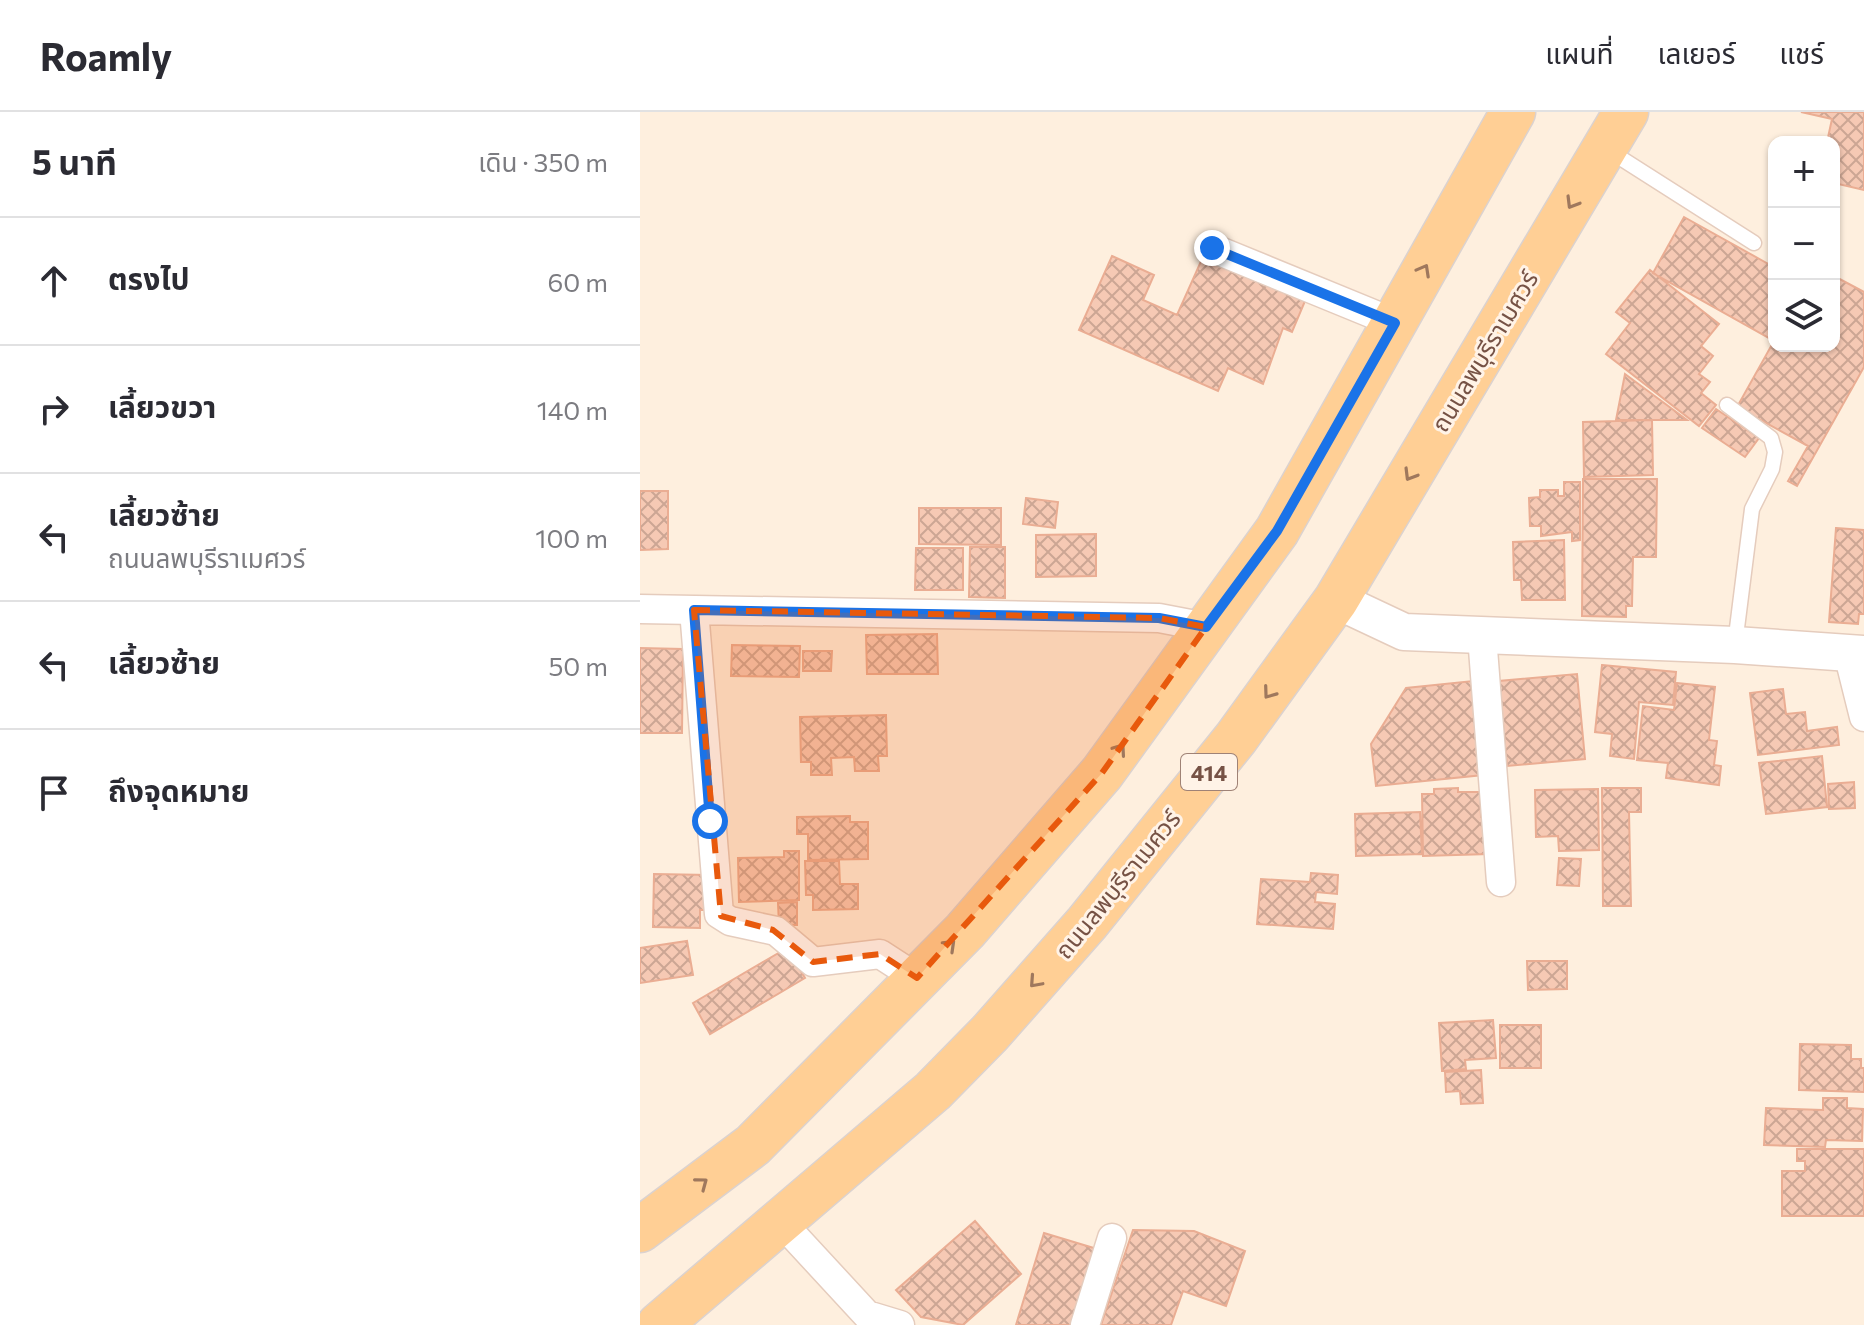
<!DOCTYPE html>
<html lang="th">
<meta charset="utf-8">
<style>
body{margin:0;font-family:Commissioner,"Noto Sans Thai",sans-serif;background:#f7f7f7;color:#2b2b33}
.controls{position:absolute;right:24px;top:24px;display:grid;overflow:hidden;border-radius:16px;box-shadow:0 2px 6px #0004}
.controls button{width:72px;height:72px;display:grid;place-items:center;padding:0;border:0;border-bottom:2px solid #e1e1e2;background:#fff;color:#2b2b33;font:40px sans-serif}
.stop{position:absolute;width:24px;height:24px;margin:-18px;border:6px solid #1a73e8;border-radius:50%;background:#fff}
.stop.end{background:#1a73e8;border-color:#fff;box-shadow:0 2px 8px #0008}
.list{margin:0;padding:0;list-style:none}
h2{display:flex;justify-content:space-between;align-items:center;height:104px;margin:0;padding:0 32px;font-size:34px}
h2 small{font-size:26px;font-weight:400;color:#7c7c81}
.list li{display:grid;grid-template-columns:52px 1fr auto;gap:24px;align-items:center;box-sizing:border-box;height:128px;padding:0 32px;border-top:2px solid #e1e1e2}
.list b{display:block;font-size:30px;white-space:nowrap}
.list p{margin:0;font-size:26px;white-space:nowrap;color:#7c7c81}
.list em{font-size:26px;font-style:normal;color:#7c7c81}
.icon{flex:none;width:44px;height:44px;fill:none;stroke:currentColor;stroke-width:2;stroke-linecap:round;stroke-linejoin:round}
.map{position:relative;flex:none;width:1224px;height:1213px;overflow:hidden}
header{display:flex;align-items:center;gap:48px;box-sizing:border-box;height:112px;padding:0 40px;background:#fff;border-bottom:2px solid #e1e1e2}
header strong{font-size:38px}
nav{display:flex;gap:44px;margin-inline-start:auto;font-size:28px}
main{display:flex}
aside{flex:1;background:#fff}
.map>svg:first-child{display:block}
.building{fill:url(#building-cross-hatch);stroke:#eaad93;stroke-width:2}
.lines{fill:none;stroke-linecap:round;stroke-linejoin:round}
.service-casing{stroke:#e5ccbd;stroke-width:17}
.minor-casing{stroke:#e5ccbd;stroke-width:31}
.tertiary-casing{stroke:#e5ccbd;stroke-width:39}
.primary-casing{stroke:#dbd2cf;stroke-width:47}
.service{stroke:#fff;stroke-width:14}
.minor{stroke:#fff;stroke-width:28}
.tertiary{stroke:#fff;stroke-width:36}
.primary{stroke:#ffcf95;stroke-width:44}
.oneway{stroke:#9f785d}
.route{stroke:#1a73e8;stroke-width:10}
.marked{fill:#e8590c;fill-opacity:0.2;stroke:#e8590c;stroke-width:6;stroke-dasharray:16 10;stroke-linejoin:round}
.labels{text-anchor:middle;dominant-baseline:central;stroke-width:6;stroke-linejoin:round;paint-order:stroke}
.shield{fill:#fff3e7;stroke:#9f8276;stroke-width:2}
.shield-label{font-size:22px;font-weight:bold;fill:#765245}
.street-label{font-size:24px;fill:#765245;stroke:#fff3e7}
</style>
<header>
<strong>Roamly</strong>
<nav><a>แผนที่</a><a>เลเยอร์</a><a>แชร์</a></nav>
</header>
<main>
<aside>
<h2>5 นาที<small>เดิน · 350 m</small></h2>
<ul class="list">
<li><svg class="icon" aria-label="ahead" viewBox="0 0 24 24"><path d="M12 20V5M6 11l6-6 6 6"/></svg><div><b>ตรงไป</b></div><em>60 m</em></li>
<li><svg class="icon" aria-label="right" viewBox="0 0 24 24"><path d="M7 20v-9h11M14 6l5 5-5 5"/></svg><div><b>เลี้ยวขวา</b></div><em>140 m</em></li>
<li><svg class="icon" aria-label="left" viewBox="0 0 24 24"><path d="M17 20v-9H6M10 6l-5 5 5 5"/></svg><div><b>เลี้ยวซ้าย</b><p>ถนนลพบุรีราเมศวร์</p></div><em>100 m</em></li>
<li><svg class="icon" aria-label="left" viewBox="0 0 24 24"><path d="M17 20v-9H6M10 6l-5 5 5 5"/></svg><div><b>เลี้ยวซ้าย</b></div><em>50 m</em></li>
<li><svg class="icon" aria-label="arrive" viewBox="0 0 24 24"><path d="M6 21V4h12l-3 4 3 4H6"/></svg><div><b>ถึงจุดหมาย</b></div></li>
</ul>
</aside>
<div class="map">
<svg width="1224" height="1213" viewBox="0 0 1224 1213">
<defs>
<pattern id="building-cross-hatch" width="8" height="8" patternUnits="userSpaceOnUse" patternTransform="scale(2)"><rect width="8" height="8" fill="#f6c9b4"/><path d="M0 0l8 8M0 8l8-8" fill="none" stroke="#cca694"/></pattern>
</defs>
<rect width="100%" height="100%" fill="#feefde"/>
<!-- building -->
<path class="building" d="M 1161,0 L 1224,0 L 1224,78 L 1194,71 L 1194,30 L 1187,30 L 1192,7 Z
M 1044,105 L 1132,154 L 1134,151 L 1134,234 L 1194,234 L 1194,164 L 1224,180 L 1224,255 L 1157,374 L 1148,369 L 1168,334 L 1097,295 L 1134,229 L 1013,161 Z
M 472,144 L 514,163 L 503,188 L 537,203 L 562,147 L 665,189 L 652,220 L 643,216 L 623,272 L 588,256 L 578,279 L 439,218 Z
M 1010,158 L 1079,212 L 1061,234 L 1073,244 L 1059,262 L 1070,270 L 1061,281 L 1076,293 L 1059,314 L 966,242 L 990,211 L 976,200 Z
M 985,262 L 1047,308 L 976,308 Z
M 1076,297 L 1119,326 L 1105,345 L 1062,316 Z
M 1012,308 L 1013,363 L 944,365 L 943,310 Z
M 943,367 L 1017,367 L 1016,445 L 993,445 L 992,494 L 986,494 L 986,505 L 942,504 Z
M 924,370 L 940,370 L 940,428 L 932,429 L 932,420 L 901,424 L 901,414 L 890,414 L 889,386 L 900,385 L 900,378 L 918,378 L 918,384 L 924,384 Z
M 0,379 L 28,379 L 28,437 L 0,438 Z
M 386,386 L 418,390 L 415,416 L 383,412 Z
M 279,396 L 361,396 L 361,433 L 279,432 Z
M 1196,416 L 1224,418 L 1224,502 L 1219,502 L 1218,512 L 1189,510 Z
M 456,422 L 456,464 L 396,465 L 396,423 Z
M 924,428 L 925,488 L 882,488 L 881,468 L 874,468 L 873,430 Z
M 330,435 L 365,435 L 365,486 L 329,485 Z
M 276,436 L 323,436 L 323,478 L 275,478 Z
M 297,522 L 298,562 L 227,562 L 226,523 Z
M 92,533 L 160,534 L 159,565 L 91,564 Z
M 0,536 L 43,537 L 42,621 L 0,621 Z
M 163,539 L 192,539 L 191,559 L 163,559 Z
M 962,553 L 1036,560 L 1033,593 L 999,590 L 994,647 L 970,644 L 972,622 L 955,620 Z
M 937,562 L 945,647 L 867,654 L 859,569 Z
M 833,569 L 843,663 L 736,674 L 731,632 L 766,576 Z
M 1037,571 L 1075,575 L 1069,628 L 1077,629 L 1074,653 L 1081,654 L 1079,673 L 1026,666 L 1028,651 L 997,648 L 1003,594 L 1034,598 Z
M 1143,577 L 1146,602 L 1165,600 L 1167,619 L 1197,615 L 1199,633 L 1118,643 L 1110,581 Z
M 246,603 L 247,644 L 238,644 L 239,659 L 215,659 L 214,645 L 191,646 L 192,663 L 171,663 L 171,650 L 161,650 L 160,605 Z
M 1182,644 L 1187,695 L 1126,702 L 1119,651 Z
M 1214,670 L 1215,696 L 1189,697 L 1188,672 Z
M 818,676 L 818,680 L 840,680 L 841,705 L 847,705 L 849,742 L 783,744 L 782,682 L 794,682 L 794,677 Z
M 962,676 L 1001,676 L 1001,700 L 989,700 L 991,794 L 963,794 Z
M 958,677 L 959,738 L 919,739 L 918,724 L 896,725 L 895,678 Z
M 780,700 L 782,742 L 716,744 L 715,702 Z
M 210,704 L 210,710 L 228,710 L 228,747 L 168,748 L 168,722 L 157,722 L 157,705 Z
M 144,739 L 159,739 L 159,788 L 99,790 L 98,746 L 144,745 Z
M 919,746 L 941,747 L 939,774 L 917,773 Z
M 165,749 L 199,749 L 200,772 L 218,772 L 218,797 L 173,798 L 173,783 L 166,783 Z
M 671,761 L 698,763 L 697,782 L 676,780 L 675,790 L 695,792 L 693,817 L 617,812 L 621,767 L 670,770 Z
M 14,762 L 70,763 L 69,798 L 60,798 L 60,816 L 13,815 Z
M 157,790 L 157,813 L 139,813 L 138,791 Z
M 47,829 L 53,863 L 0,871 L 0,836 Z
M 147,836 L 165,866 L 70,922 L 53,891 Z
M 887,849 L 927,849 L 927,877 L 888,878 Z
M 853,908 L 856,946 L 825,948 L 826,957 L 802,959 L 799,911 Z
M 860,913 L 901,913 L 901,956 L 860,956 Z
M 1160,932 L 1211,933 L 1211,947 L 1221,947 L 1221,956 L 1224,956 L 1224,980 L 1159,978 Z
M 841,958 L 843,991 L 821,992 L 820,979 L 806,980 L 805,960 Z
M 1183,986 L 1207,986 L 1207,996 L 1223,997 L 1222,1029 L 1186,1028 L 1185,1035 L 1124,1033 L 1126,996 L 1183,998 Z
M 1157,1037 L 1224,1037 L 1224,1104 L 1142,1104 L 1142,1059 L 1165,1059 L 1165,1049 L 1157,1049 Z
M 335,1109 L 381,1162 L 323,1213 L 281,1205 L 256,1178 Z
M 493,1118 L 554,1119 L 605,1139 L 586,1194 L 543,1179 L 531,1213 L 461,1213 Z
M 404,1121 L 457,1137 L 434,1213 L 376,1213 Z"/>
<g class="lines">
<defs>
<path id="service" d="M 968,38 L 1114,131
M 1087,293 L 1131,326 L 1135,340 L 1132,357 L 1112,397 L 1095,532"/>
<path id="minor" d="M 572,136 L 755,211
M 0,497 L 519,506 L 566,515
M 54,498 L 79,802 L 90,809 L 136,819 L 173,850 L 240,842 L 277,866
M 842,524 L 861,770
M 1208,541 L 1224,605
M 142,1111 L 227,1203 L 260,1213
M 445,1213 L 472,1126"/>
<path id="tertiary" d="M 696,488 L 764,520 L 1095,533 L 1224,542"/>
<path id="primary" d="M 0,1118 L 113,1033 L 325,819 L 462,661 L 637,419 L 873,0
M 19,1213 L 293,979 L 350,921 L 447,811 L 596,626 L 696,488 L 986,0"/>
</defs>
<!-- service casing -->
<use href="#service" class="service-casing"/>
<!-- minor casing -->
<use href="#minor" class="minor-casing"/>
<!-- tertiary casing -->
<use href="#tertiary" class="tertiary-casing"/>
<!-- primary casing -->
<use href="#primary" class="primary-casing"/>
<!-- service -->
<use href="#service" class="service"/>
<!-- minor -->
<use href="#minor" class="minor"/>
<!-- tertiary -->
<use href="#tertiary" class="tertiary"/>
<!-- primary -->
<use href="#primary" class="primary"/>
</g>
<!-- one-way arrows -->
<defs><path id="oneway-chevron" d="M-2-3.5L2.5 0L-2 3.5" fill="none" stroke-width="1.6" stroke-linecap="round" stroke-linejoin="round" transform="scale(2)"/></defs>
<g class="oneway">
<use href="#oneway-chevron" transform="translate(932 91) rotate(121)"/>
<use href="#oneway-chevron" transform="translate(784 158) rotate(-61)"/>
<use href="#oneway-chevron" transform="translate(770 363) rotate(121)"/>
<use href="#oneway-chevron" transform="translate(629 581) rotate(126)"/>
<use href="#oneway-chevron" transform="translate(480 637) rotate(-55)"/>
<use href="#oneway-chevron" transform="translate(310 833) rotate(-44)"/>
<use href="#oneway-chevron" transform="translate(395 870) rotate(132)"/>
<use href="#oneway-chevron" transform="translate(62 1071) rotate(-37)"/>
</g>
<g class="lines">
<!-- route -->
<path class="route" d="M 70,709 L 54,498 L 519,506 L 566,515 L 637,419 L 755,211 L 572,136"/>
</g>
<!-- marked area -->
<path class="marked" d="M 54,498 L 519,506 L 566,515 L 462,661 L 277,866 L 240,842 L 173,850 L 133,818 L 81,804 Z"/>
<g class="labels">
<!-- shield labels -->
<rect class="shield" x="541" y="642" width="56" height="36" rx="6"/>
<g class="shield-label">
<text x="569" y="660">414</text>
</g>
<!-- street labels -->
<g class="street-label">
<text transform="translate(844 239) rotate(-59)">ถนนลพบุรีราเมศวร์</text>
<text transform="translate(477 772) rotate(-51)">ถนนลพบุรีราเมศวร์</text>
</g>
</g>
</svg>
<div class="controls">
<button>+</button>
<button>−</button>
<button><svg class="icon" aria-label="layers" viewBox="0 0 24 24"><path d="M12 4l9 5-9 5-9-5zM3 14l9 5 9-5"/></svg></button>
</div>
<div class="stop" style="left:70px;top:709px"></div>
<div class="stop end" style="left:572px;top:136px"></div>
</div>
</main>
